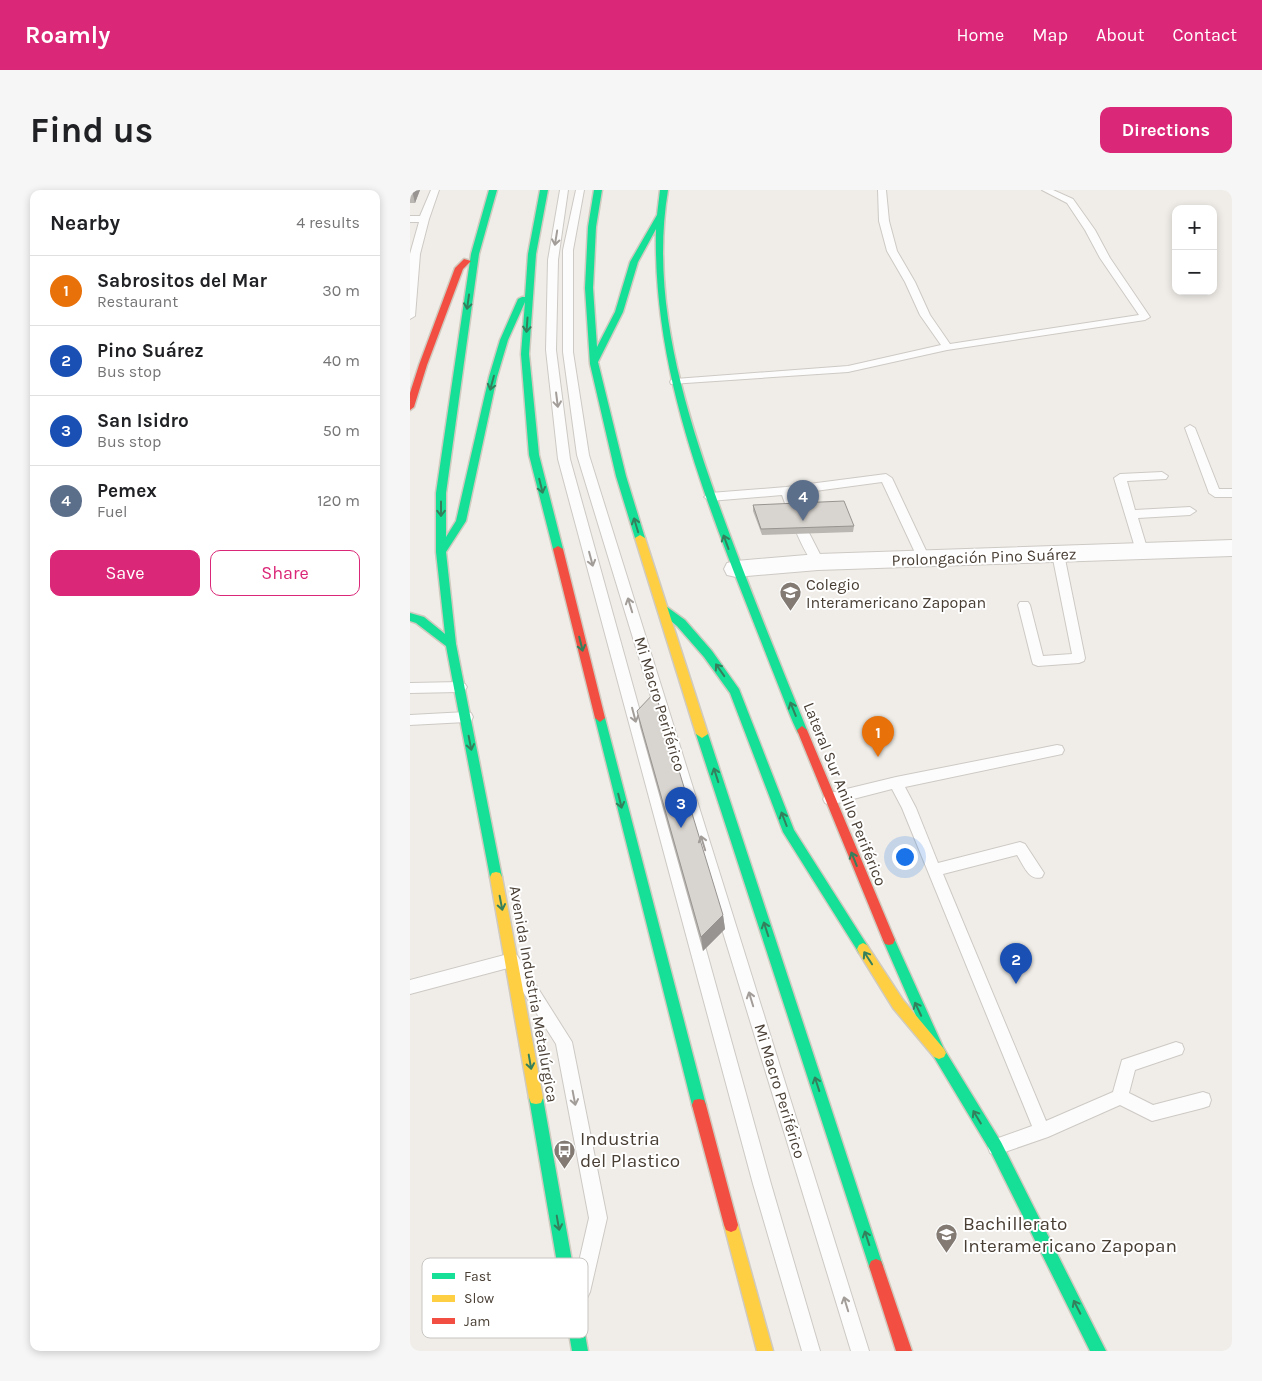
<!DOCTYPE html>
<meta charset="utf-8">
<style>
body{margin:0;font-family:Karla,sans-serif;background:#f6f6f6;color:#202124}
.controls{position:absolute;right:15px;top:15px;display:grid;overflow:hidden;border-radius:10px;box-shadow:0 2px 8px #0003}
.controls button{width:45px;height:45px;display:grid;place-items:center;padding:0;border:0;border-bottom:1px solid #e0e0e0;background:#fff;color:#202124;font:25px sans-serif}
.you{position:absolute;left:494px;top:666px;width:18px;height:18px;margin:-12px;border:4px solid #fff;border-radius:50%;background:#1a73e8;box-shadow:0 0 0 8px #1a73e833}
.badge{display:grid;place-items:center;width:32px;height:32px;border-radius:50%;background:#db2777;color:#fff;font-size:16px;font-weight:700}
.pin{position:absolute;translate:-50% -41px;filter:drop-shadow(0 1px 2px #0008)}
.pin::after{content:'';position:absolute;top:26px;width:18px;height:15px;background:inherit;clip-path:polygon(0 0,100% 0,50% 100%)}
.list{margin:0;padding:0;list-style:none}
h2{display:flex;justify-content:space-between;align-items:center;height:65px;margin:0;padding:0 20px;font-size:21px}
h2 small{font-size:16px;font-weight:400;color:#757577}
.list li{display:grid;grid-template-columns:32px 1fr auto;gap:15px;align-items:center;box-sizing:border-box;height:70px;padding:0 20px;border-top:1px solid #e0e0e0}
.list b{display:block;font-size:19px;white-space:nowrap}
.list p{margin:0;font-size:16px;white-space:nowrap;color:#757577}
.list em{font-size:16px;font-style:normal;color:#757577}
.actions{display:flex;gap:10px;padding:15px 20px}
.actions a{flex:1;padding:11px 0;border:1px solid #db2777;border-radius:10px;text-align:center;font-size:18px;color:#db2777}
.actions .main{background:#db2777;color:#fff}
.map{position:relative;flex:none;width:822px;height:1161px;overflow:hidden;border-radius:10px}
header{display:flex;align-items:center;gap:30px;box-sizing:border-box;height:70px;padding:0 25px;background:#db2777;color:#fff}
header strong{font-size:24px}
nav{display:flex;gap:28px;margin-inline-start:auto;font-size:18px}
.intro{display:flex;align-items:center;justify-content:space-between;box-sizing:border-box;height:120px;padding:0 30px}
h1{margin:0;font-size:35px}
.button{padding:12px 22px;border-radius:10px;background:#db2777;color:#fff;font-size:18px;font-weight:700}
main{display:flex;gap:30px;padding:0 30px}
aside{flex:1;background:#fff;border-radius:10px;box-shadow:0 2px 8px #0003}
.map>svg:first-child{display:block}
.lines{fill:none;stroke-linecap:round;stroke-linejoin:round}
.lane-casing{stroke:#cdc9c4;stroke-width:2}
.street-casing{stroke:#cdc9c4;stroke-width:2}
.fast-casing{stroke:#d0cabf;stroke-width:3}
.slow-casing{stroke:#d0cabf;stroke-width:3}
.jam-casing{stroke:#d0cabf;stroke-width:3}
.lane{fill:#fdfcfc;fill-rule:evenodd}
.street{fill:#fdfcfc;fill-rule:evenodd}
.fast{fill:#16e098;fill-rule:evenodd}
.slow{fill:#ffcf43;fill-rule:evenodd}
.jam{fill:#f24e42;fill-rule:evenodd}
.wall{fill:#bab6b2}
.shaded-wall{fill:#979491}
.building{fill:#d8d4cf;stroke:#979491}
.oneway{stroke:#a29d98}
.oneway2{stroke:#347f5c}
.labels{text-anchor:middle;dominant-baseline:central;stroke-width:4;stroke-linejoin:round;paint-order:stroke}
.street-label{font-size:16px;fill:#483e34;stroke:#fff}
.poi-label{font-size:16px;fill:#483e34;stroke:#fff;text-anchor:start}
.near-poi-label{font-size:19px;fill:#483e34;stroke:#fff;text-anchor:start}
.key{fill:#fff;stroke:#c8c5c2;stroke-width:1}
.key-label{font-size:14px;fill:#483e34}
</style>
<header>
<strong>Roamly</strong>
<nav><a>Home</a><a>Map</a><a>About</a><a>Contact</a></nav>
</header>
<div class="intro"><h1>Find us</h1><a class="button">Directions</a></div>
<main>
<aside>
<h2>Nearby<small>4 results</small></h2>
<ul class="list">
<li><span class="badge" style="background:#e8710a">1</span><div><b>Sabrositos del Mar</b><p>Restaurant</p></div><em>30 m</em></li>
<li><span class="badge" style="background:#1a4fb4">2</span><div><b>Pino Suárez</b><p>Bus stop</p></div><em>40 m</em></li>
<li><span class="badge" style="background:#1a4fb4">3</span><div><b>San Isidro</b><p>Bus stop</p></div><em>50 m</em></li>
<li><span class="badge" style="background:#5c6f8a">4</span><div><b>Pemex</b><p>Fuel</p></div><em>120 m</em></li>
</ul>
<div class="actions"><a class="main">Save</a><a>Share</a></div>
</aside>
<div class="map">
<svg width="822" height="1161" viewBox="0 0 822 1161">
<rect width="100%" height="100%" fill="#f0ede8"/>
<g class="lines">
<defs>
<path id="lane" d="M 21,0 L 29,0 L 19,29 L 10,64 L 5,126 L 0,129 L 0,64 L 9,32 L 0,32 L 0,26 L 10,26 Z
M 150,0 L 158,0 L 148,70 L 146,160 L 160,269 L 361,994 L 410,1161 L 392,1161 L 343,994 L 148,269 L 136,160 L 138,70 Z
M 166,0 L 174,0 L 163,60 L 163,162 L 179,265 L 459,1161 L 441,1161 L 167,265 L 153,162 L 153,60 Z
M 468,0 L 476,0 L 479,31 L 487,61 L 505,92 L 520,125 L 540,154 L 729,125 L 690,68 L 675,40 L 657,13 L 632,0 L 643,0 L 663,9 L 685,40 L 700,68 L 740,127 L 735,130 L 537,160 L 438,182 L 261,194 L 260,192 L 261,190 L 265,189 L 438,176 L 531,155 L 510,125 L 495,92 L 477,61 L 469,31 Z
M 780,235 L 785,238 L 809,299 L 822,299 L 822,307 L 805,307 L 799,303 L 775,238 Z
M 752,282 L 758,286 L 756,289 L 717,291 L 725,320 L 780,317 L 786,321 L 780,325 L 728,328 L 738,361 L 732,365 L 726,361 L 704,288 L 710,284 Z
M 476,284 L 482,288 L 520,369 L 518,372 L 514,373 L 508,369 L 472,292 L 383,304 L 394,333 L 414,372 L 408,376 C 396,373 377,319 372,305 L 300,311 L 294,307 L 300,303 L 376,297 Z
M 648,360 L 654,364 L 675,468 L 674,471 L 669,473 L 628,476 L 623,474 L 622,471 L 608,415 L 610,412 L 618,412 L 620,415 L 633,466 L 662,464 L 642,364 Z
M 50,492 L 55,494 L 57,497 L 55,500 L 50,502 L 0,503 L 0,493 Z
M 56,522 L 61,523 L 63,527 L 61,531 L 56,532 L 0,535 L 0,525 Z
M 647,555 L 652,556 L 654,560 L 652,564 L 495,597 L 506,618 L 528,673 L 610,652 L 615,654 L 634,683 L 632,687 C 619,692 613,674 607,665 L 533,684 L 636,931 L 703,902 L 712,870 L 766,852 L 772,854 L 774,859 L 772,864 L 725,880 L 719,903 L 743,915 L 793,902 L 799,904 L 801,910 L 799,916 L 793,918 L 742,931 L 710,915 L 638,947 L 586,965 L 580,963 L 578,957 L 580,951 L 622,936 L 492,618 L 482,599 L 420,615 L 415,613 L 413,609 L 415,605 L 420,603 L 486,587 Z
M 102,763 L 107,765 L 162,852 L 197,1028 L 180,1102 L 177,1108 L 171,1111 L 165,1108 L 162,1102 L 179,1028 L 146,854 L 98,778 L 0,804 L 0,790 Z"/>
<path id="street" d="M 822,350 L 822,366 L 408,380 L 326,387 L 317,385 L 314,379 L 317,373 L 326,371 L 408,364 Z"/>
<path id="fast" d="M 79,0 L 87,0 L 69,64 L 36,303 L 36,347 L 46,331 L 79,187 L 90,150 L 108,109 L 112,107 L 115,107 L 118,64 L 130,0 L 138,0 L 126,64 L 119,164 L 129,265 L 153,359 L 148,362 L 143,359 L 119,265 L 111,164 L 115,112 L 98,150 L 87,187 L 56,331 L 36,362 L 46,454 L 92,687 L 90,691 L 86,692 L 82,691 L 80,687 L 36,456 L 6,433 L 0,431 L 0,423 L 14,427 L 35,444 L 26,362 L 26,303 L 61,64 Z
M 184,0 L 192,0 L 186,37 L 183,98 L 187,157 L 205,122 L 220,72 L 247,25 L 250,0 L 258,0 C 240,108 274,217 310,318 C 337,393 367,466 397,540 L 396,543 L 388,543 C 381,529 375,512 369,497 C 358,469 347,441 336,413 C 288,290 243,172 246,39 L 228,72 L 213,122 L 188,172 L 216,286 L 235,348 L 230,351 L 225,348 L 206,286 L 180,174 L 175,98 L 178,37 Z
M 253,414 L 275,430 L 302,461 L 329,499 L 384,640 L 457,755 L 459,759 L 457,763 L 453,765 L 449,763 L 373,642 L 320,503 L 294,467 L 267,436 L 249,421 L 248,418 L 249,415 Z
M 190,524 L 195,528 L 296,915 L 294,920 L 289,921 L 284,920 L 282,915 L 185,528 Z
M 292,540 L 298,544 L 473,1076 L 471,1081 L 466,1083 L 461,1081 L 459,1076 L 286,544 Z
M 479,745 L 483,746 L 534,859 L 591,952 L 696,1161 L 680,1161 L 581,962 L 524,867 L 473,750 L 475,746 Z
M 126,902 L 131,903 L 133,908 L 178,1161 L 162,1161 L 119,908 L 121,903 Z"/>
<path id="slow" d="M 230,345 L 235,348 L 298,544 L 292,548 L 286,544 L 225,348 Z
M 86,682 L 90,683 L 92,687 L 133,908 L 131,913 L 126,914 L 121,913 L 119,908 L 80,687 L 82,683 Z
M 453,753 L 457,755 L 493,810 L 534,859 L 536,863 L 534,867 L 529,869 L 524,867 L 483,818 L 449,763 L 447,759 L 449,755 Z
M 321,1028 L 326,1030 L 328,1035 L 363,1161 L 347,1161 L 314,1035 L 316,1030 Z"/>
<path id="jam" d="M 54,69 L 61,71 L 53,79 L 17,175 L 4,217 L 0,220 L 0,203 L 9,175 L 45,78 Z
M 148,356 L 153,359 L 195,528 L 190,532 L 185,528 L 143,359 Z
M 392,536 L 397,540 L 485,750 L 483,754 L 479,755 L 475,754 L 473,750 L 387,540 Z
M 289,909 L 294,910 L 296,915 L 328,1035 L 326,1040 L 321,1042 L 316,1040 L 314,1035 L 282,915 L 284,910 Z
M 466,1069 L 471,1071 L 473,1076 L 502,1161 L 486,1161 L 459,1076 L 461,1071 Z"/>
</defs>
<!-- lane casing -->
<use href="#lane" class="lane-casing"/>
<!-- street casing -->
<use href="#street" class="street-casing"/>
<!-- fast casing -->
<use href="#fast" class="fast-casing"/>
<!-- slow casing -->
<use href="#slow" class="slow-casing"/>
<!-- jam casing -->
<use href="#jam" class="jam-casing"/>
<!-- lane -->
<use href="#lane" class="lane"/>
<!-- street -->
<use href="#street" class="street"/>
<!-- fast -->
<use href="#fast" class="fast"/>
<!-- slow -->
<use href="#slow" class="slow"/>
<!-- jam -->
<use href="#jam" class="jam"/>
</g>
<!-- wall -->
<path class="wall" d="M 0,0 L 10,0 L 5,13 L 0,13 Z
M 343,315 L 444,336 L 443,342 L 352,345 L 343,321 Z
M 227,521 L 313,725 L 315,739 L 293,761 L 230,537 Z"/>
<!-- shaded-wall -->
<path class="shaded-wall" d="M 2,0 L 10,0 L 5,13 Z
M 313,725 L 315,739 L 293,761 L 291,747 Z"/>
<!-- building -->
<path class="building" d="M 434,311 L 444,336 L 351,339 L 343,315 Z
M 245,502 L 313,725 L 291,747 L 227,521 Z"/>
<!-- one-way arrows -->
<defs><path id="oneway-shaft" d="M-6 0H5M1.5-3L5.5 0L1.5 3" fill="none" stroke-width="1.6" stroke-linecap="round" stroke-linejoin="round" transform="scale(1.25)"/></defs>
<g class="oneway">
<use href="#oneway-shaft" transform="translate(146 48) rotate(99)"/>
<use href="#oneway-shaft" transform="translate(147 210) rotate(83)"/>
<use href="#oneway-shaft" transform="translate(181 369) rotate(75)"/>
<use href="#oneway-shaft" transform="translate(220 415) rotate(-107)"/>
<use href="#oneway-shaft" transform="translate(224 525) rotate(75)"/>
<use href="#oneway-shaft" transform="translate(293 653) rotate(-107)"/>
<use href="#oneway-shaft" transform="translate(341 809) rotate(-107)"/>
<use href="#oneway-shaft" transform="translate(164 908) rotate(79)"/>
<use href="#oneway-shaft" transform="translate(436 1114) rotate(-107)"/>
</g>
<g class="oneway2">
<use href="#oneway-shaft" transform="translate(58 112) rotate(98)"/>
<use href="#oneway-shaft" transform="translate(117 135) rotate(94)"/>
<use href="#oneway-shaft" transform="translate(82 193) rotate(105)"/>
<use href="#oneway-shaft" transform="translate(131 296) rotate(76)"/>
<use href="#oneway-shaft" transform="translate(31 319) rotate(90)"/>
<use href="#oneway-shaft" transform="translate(226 335) rotate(-107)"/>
<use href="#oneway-shaft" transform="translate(316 352) rotate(-110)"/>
<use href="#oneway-shaft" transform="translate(171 454) rotate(76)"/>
<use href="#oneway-shaft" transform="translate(310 480) rotate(-125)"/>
<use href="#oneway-shaft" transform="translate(383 519) rotate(-112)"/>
<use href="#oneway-shaft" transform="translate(60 553) rotate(79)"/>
<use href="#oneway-shaft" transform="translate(306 585) rotate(-108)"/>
<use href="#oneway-shaft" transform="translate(210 611) rotate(76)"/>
<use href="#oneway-shaft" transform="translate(374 629) rotate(-111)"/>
<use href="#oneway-shaft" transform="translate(444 669) rotate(-112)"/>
<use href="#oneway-shaft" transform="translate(91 713) rotate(79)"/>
<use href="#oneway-shaft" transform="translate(356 739) rotate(-108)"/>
<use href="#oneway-shaft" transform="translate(458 768) rotate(-123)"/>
<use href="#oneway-shaft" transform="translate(508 819) rotate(-115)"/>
<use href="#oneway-shaft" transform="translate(120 872) rotate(80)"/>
<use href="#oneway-shaft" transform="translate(407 894) rotate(-108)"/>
<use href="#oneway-shaft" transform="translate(567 927) rotate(-121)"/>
<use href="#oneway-shaft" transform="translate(148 1033) rotate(80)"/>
<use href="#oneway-shaft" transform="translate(457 1048) rotate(-108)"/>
<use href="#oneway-shaft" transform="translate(667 1117) rotate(-117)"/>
</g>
<!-- icons -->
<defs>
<symbol id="school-pin" viewBox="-11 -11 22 30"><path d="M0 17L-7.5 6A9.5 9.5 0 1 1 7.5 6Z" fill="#837b73" stroke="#fff"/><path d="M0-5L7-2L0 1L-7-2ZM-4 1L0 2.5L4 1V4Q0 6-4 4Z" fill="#fff"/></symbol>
<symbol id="bus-pin" viewBox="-11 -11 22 30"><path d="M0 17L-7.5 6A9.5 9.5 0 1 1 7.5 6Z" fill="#837b73" stroke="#fff"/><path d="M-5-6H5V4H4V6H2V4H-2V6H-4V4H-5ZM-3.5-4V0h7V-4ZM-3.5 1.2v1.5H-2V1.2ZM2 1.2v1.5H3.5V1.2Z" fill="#fff"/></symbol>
<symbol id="university-pin" viewBox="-11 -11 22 30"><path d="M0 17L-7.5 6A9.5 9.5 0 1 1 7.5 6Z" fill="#837b73" stroke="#fff"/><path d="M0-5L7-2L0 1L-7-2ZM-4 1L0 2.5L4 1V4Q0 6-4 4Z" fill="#fff"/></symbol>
</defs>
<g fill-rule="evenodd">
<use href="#school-pin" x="368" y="390" width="25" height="34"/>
<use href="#bus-pin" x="142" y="948" width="25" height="34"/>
<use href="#university-pin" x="524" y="1032" width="25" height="34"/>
</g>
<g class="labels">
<!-- street labels -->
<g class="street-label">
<text transform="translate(574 367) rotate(-2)">Prolongación Pino Suárez</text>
<text transform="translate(250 514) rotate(73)">Mi Macro Periférico</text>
<text transform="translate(435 604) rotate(68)">Lateral Sur Anillo Periférico</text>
<text transform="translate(124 804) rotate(80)">Avenida Industria Metalúrgica</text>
<text transform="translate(370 901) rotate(73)">Mi Macro Periférico</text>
</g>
<!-- poi labels -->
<g class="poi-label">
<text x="396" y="394">Colegio<tspan x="396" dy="18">Interamericano Zapopan</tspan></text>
</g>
<!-- near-poi labels -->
<g class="near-poi-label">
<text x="170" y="949">Industria<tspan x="170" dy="22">del Plastico</tspan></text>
<text x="553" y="1034">Bachillerato<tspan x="553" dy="22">Interamericano Zapopan</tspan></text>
</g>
</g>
<!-- legend -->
<rect x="12" y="1068" width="166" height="80" rx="8" class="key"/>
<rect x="22" y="1083" width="23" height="6" fill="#16e098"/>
<rect x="22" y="1105" width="23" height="7" fill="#ffcf43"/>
<rect x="22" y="1128" width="23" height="6" fill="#f24e42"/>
<g class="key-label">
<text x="54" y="1091">Fast</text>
<text x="54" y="1113">Slow</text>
<text x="54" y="1136">Jam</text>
</g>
</svg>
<div class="controls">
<button>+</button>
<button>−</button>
</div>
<div class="you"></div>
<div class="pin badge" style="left:468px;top:567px;background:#e8710a">1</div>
<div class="pin badge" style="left:606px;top:794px;background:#1a4fb4">2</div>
<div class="pin badge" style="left:271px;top:638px;background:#1a4fb4">3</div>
<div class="pin badge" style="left:393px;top:331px;background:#5c6f8a">4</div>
</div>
</main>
